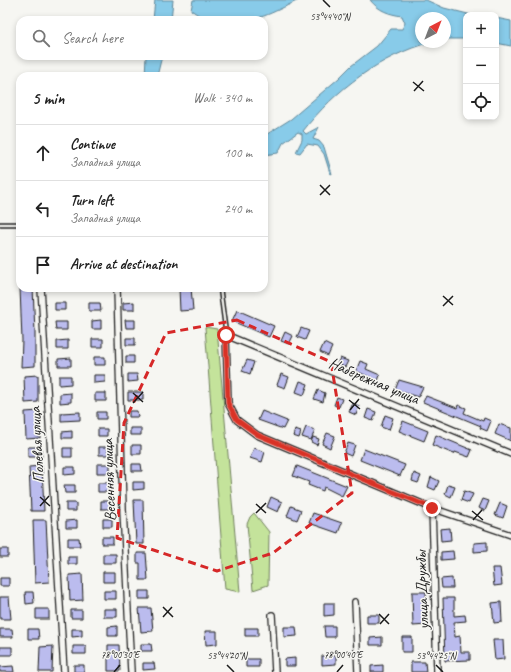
<!DOCTYPE html>
<meta charset="utf-8">
<style>
body{margin:0;font-family:Caveat,sans-serif;background:#f2f2f2;color:#222}
.controls{position:absolute;right:12px;top:12px;display:grid;overflow:hidden;border-radius:8px;box-shadow:0 2px 6px #0003}
.controls button{width:36px;height:36px;display:grid;place-items:center;padding:0;border:0;border-bottom:1px solid #e0e0e0;background:#fff;color:#222;font:20px sans-serif}
.compass{position:absolute;left:415px;top:12px;width:36px;height:36px;border-radius:50%;background:#fff;box-shadow:0 2px 6px #0003;rotate:42deg}
.stop{position:absolute;width:12px;height:12px;margin:-9px;border:3px solid #d93025;border-radius:50%;background:#fff}
.stop.end{background:#d93025;border-color:#fff;box-shadow:0 1px 4px #0008}
.list{margin:0;padding:0;list-style:none}
h2{display:flex;justify-content:space-between;align-items:center;height:52px;margin:0;padding:0 16px;font-size:17px}
h2 small{font-size:13px;font-weight:400;color:#767676}
.list li{display:grid;grid-template-columns:26px 1fr auto;gap:12px;align-items:center;box-sizing:border-box;height:56px;padding:0 16px;border-top:1px solid #e0e0e0}
.list b{display:block;font-size:15px;white-space:nowrap}
.list p{margin:0;font-size:13px;white-space:nowrap;color:#767676}
.list em{font-size:13px;font-style:normal;color:#767676}
.icon{flex:none;width:22px;height:22px;fill:none;stroke:currentColor;stroke-width:2;stroke-linecap:round;stroke-linejoin:round}
.map{position:relative;flex:none;width:511px;height:672px;overflow:hidden}
.search{position:absolute;background:#fff;box-shadow:0 2px 6px #0003;left:16px;top:16px;width:252px;height:44px;display:flex;align-items:center;gap:10px;box-sizing:border-box;padding:0 14px;border-radius:12px;color:#767676;font-size:15px}
.panel{position:absolute;background:#fff;box-shadow:0 2px 6px #0003;left:16px;top:72px;width:252px;height:220px;border-radius:12px}
.map>svg:first-child{display:block}
.green{fill:#c4e39b;stroke:#70805c}
.water{fill:#88cbe9;stroke:#5d8597}
.building{fill:#bbbcee;stroke:#1c1c1c}
.lines{fill:none;stroke-linecap:round;stroke-linejoin:round}
.service-casing{stroke:#1c1c1c;stroke-width:5.5}
.minor-casing{stroke:#1c1c1c;stroke-width:8}
.service{stroke:#f6f6f2;stroke-width:2.5}
.minor{stroke:#f6f6f2;stroke-width:5.5}
.route{stroke:#d93025;stroke-width:5}
.marked{fill:none;stroke:#d62828;stroke-width:3;stroke-dasharray:8 5;stroke-linejoin:round}
.ticks{fill:none;stroke:#1c1c1c;stroke-width:1.5}
.labels{text-anchor:middle;dominant-baseline:central;stroke-width:3;stroke-linejoin:round;paint-order:stroke}
.street-label{font-size:16px;fill:#1c1c1c;stroke:#f6f6f2}
.ticks-label{font-size:10px;text-anchor:middle;fill:#1c1c1c;stroke:#f6f6f2;stroke-width:3;stroke-linejoin:round;paint-order:stroke}
</style>
<div class="map">
<svg width="511" height="672" viewBox="0 0 511 672">
<rect width="100%" height="100%" fill="#f6f6f2"/>
<filter id="ink" filterUnits="userSpaceOnUse"><feTurbulence type="fractalNoise" baseFrequency=".025" numOctaves="2"/><feDisplacementMap in="SourceGraphic" scale="8" xChannelSelector="R" yChannelSelector="G"/><feConvolveMatrix kernelMatrix="1 2 1 2 8 2 1 2 1" color-interpolation-filters="sRGB"/></filter>
<g filter="url(#ink)">
<!-- green -->
<path class="green" d="M 205,327 L 217,329 L 240,592 L 225,589 Z
M 254,513 L 269,532 L 268,585 L 253,590 L 247,524 L 250,517 Z"/>
<!-- water -->
<path class="water" d="M 155,0 L 173,0 L 171,20 L 153,20 Z
M 193,0 L 299,0 C 279,9 257,23 235,20 C 231,19 227,17 223,17 L 219,20 L 206,20 L 191,10 Z
M 370,0 L 426,0 L 444,8 L 472,15 L 466,15 L 466,39 L 445,39 L 445,18 L 421,18 L 421,42 L 431,42 C 380,56 336,89 303,131 L 306,134 L 319,127 L 313,139 L 319,141 L 324,147 L 332,174 L 330,173 L 324,154 L 318,146 L 307,144 L 300,153 L 296,152 L 302,140 L 302,134 L 298,132 L 283,143 L 278,153 L 264,155 L 264,136 L 291,119 L 339,78 L 351,66 L 377,46 L 391,29 L 402,29 L 405,23 L 402,16 C 389,14 379,11 370,0 Z
M 496,18 L 511,21 L 511,46 L 496,43 Z
M 146,56 L 162,56 L 157,76 L 145,76 Z"/>
<!-- building -->
<path class="building" d="M 20,288 L 33,288 L 35,332 L 35,366 L 21,367 L 22,340 Z
M 179,288 L 191,288 L 193,310 L 180,311 Z
M 134,302 L 134,310 L 123,310 L 123,303 Z
M 55,303 L 65,303 L 65,310 L 55,310 Z
M 89,303 L 100,303 L 101,311 L 89,311 Z
M 237,310 L 274,326 L 269,337 L 232,321 Z
M 101,320 L 101,329 L 92,329 L 92,321 Z
M 125,320 L 135,320 L 135,328 L 126,328 Z
M 55,322 L 67,322 L 67,330 L 56,330 Z
M 301,328 L 309,331 L 305,340 L 297,337 Z
M 285,332 L 293,336 L 289,344 L 281,341 Z
M 126,338 L 135,338 L 135,345 L 126,345 Z
M 92,339 L 103,339 L 103,347 L 92,347 Z
M 68,340 L 68,349 L 57,349 L 57,341 Z
M 324,343 L 332,347 L 328,356 L 320,352 Z
M 126,356 L 134,356 L 134,363 L 126,363 Z
M 94,357 L 105,357 L 105,365 L 94,365 Z
M 71,358 L 71,366 L 58,366 L 58,359 Z
M 340,358 L 348,361 L 345,367 L 337,364 Z
M 247,360 L 254,362 L 250,374 L 242,371 Z
M 360,361 L 368,364 L 366,369 L 380,375 L 378,381 L 356,371 Z
M 128,374 L 137,374 L 138,381 L 128,382 Z
M 281,374 L 289,377 L 285,388 L 277,385 Z
M 38,375 L 38,402 L 25,403 L 24,376 Z
M 94,375 L 105,375 L 105,382 L 94,383 Z
M 59,376 L 71,376 L 71,384 L 59,385 Z
M 399,380 L 423,387 L 418,397 L 395,390 Z
M 300,381 L 308,384 L 304,395 L 296,392 Z
M 318,390 L 325,393 L 323,402 L 314,399 Z
M 128,392 L 143,392 L 143,400 L 128,400 Z
M 71,393 L 71,402 L 60,403 L 60,394 Z
M 95,393 L 106,393 L 106,401 L 95,401 Z
M 426,396 L 457,408 L 458,405 L 466,408 L 464,413 L 483,421 L 484,418 L 491,421 L 487,431 L 480,428 L 481,426 L 423,402 Z
M 337,397 L 342,399 L 339,407 L 334,405 Z
M 353,403 L 359,406 L 356,415 L 349,412 Z
M 368,409 L 376,412 L 373,421 L 365,418 Z
M 39,411 L 40,438 L 26,439 L 25,412 Z
M 129,411 L 137,411 L 138,417 L 129,417 Z
M 262,411 L 287,421 L 283,429 L 258,420 Z
M 80,412 L 80,420 L 61,421 L 61,413 Z
M 97,412 L 106,412 L 106,419 L 97,419 Z
M 385,415 L 393,418 L 389,430 L 381,427 Z
M 403,421 L 428,431 L 424,441 L 399,431 Z
M 499,424 L 511,428 L 511,441 L 495,434 Z
M 306,427 L 315,430 L 311,440 L 302,437 Z
M 130,428 L 141,428 L 141,435 L 130,435 Z
M 98,429 L 107,429 L 107,436 L 98,436 Z
M 295,430 L 301,432 L 299,438 L 293,436 Z
M 72,431 L 72,438 L 62,438 L 62,432 Z
M 327,433 L 335,436 L 330,448 L 322,444 Z
M 436,435 L 472,450 L 469,457 L 455,452 L 454,454 L 432,445 Z
M 313,437 L 319,439 L 317,445 L 311,442 Z
M 348,443 L 355,445 L 351,456 L 344,453 Z
M 132,445 L 141,445 L 141,454 L 132,454 Z
M 28,447 L 41,447 L 42,457 L 28,457 Z
M 99,447 L 108,447 L 108,455 L 99,455 Z
M 63,448 L 72,448 L 72,457 L 63,457 Z
M 254,448 L 265,452 L 262,462 L 250,458 Z
M 364,449 L 405,465 L 400,476 L 360,460 Z
M 97,464 L 110,464 L 110,473 L 97,473 Z
M 132,464 L 141,464 L 142,471 L 132,471 Z
M 42,466 L 44,511 L 31,511 L 29,467 Z
M 297,466 L 347,486 L 342,496 L 324,487 L 323,491 L 308,485 L 309,482 L 293,476 Z
M 64,467 L 75,467 L 75,474 L 64,475 Z
M 414,473 L 421,476 L 418,483 L 412,481 Z
M 431,477 L 439,481 L 435,490 L 428,487 Z
M 133,482 L 144,482 L 144,489 L 133,490 Z
M 98,483 L 110,483 L 110,492 L 98,492 Z
M 64,485 L 75,485 L 75,493 L 65,493 Z
M 448,485 L 455,487 L 451,497 L 445,494 Z
M 464,491 L 473,494 L 469,503 L 461,500 Z
M 271,497 L 282,502 L 278,512 L 267,507 Z
M 483,499 L 489,501 L 485,511 L 479,508 Z
M 134,500 L 143,500 L 144,544 L 136,544 Z
M 101,501 L 111,501 L 111,509 L 101,509 Z
M 66,503 L 76,503 L 76,511 L 66,511 Z
M 500,503 L 507,506 L 503,518 L 495,515 Z
M 291,506 L 301,510 L 297,520 L 287,516 Z
M 313,513 L 342,523 L 338,533 L 309,523 Z
M 103,519 L 112,519 L 112,527 L 103,527 Z
M 33,520 L 46,520 L 49,582 L 35,583 Z
M 77,520 L 77,528 L 66,528 L 66,521 Z
M 450,528 L 451,540 L 441,541 L 440,529 Z
M 102,537 L 113,537 L 113,544 L 102,544 Z
M 68,538 L 79,538 L 80,546 L 68,546 Z
M 487,542 L 487,551 L 474,552 L 474,543 Z
M 0,549 L 8,549 L 8,557 L 0,557 Z
M 453,551 L 454,559 L 441,560 L 441,552 Z
M 137,553 L 146,553 L 148,580 L 140,580 L 140,563 L 137,563 Z
M 103,554 L 116,554 L 116,563 L 103,563 Z
M 68,557 L 77,557 L 77,564 L 68,564 Z
M 492,568 L 500,568 L 502,585 L 494,586 Z
M 103,572 L 115,572 L 115,582 L 103,582 Z
M 82,574 L 83,600 L 70,601 L 69,575 Z
M 0,578 L 9,578 L 9,586 L 0,586 Z
M 452,578 L 453,588 L 442,588 L 441,579 Z
M 104,591 L 116,591 L 116,599 L 104,599 Z
M 139,591 L 149,591 L 149,599 L 139,599 Z
M 25,592 L 33,592 L 34,603 L 26,604 Z
M 412,592 L 426,592 L 427,625 L 413,626 Z
M 0,597 L 9,597 L 11,619 L 0,619 Z
M 443,598 L 454,598 L 454,616 L 465,615 L 466,621 L 454,622 L 455,637 L 460,636 L 461,652 L 470,652 L 470,660 L 445,661 Z
M 501,602 L 502,622 L 494,623 L 492,603 Z
M 324,603 L 334,603 L 334,615 L 324,616 Z
M 139,608 L 151,608 L 153,631 L 141,632 Z
M 36,609 L 49,609 L 49,619 L 36,619 Z
M 104,609 L 117,609 L 117,617 L 104,617 Z
M 71,610 L 82,610 L 82,618 L 71,618 Z
M 367,615 L 379,615 L 379,623 L 367,623 Z
M 117,626 L 117,636 L 108,636 L 108,627 Z
M 324,626 L 335,626 L 335,637 L 325,637 Z
M 284,627 L 296,627 L 297,636 L 284,637 Z
M 245,628 L 258,628 L 258,636 L 245,636 Z
M 0,629 L 12,629 L 13,637 L 0,637 Z
M 28,629 L 38,629 L 39,639 L 28,639 Z
M 72,629 L 82,629 L 82,636 L 72,637 Z
M 205,631 L 217,631 L 217,644 L 206,645 Z
M 382,637 L 382,645 L 370,645 L 370,638 Z
M 402,637 L 412,637 L 412,652 L 402,652 Z
M 493,640 L 503,640 L 504,659 L 495,660 Z
M 141,644 L 151,644 L 152,651 L 141,651 Z
M 108,645 L 119,645 L 120,671 L 108,671 Z
M 53,646 L 52,672 L 39,672 L 40,647 Z
M 73,646 L 86,646 L 86,654 L 73,654 Z
M 0,647 L 12,647 L 12,655 L 0,655 Z
M 322,656 L 336,656 L 336,664 L 322,665 Z
M 295,658 L 295,666 L 285,666 L 285,659 Z
M 246,659 L 259,659 L 259,667 L 246,667 Z
M 411,662 L 425,662 L 426,672 L 411,672 Z
M 143,663 L 154,663 L 155,669 L 143,670 Z
M 74,665 L 84,665 L 84,672 L 74,672 Z
M 383,665 L 383,672 L 371,672 L 371,666 Z
M 13,666 L 14,672 L 0,672 L 0,667 Z"/>
<g class="lines">
<defs>
<path id="service" d="M 0,224 L 20,224
M 220,288 L 226,334"/>
<path id="minor" d="M 41,288 L 64,672
M 117,288 L 123,509 L 131,672
M 511,454 L 226,335 L 228,403 L 237,420 L 257,435 L 432,508 L 511,535
M 432,508 L 437,672
M 355,602 L 358,672
M 272,615 L 275,672"/>
</defs>
<!-- service casing -->
<use href="#service" class="service-casing"/>
<!-- minor casing -->
<use href="#minor" class="minor-casing"/>
<!-- service -->
<use href="#service" class="service"/>
<!-- minor -->
<use href="#minor" class="minor"/>
</g>
</g>
<g class="lines" filter="url(#ink)">
<!-- route -->
<path class="route" d="M 226,335 L 228,403 L 237,420 L 258,435 L 432,508"/>
</g>
<!-- marked area -->
<path class="marked" d="M 237,320 L 331,362 L 352,493 L 273,553 L 217,571 L 117,538 L 124,423 L 166,333 Z"/>
<!-- ticks -->
<path class="ticks" d="M 323,0 L 330,7M 413,82 L 424,91M 414,91 L 423,81M 320,185 L 330,195M 320,195 L 330,185M 443,296 L 453,305M 443,306 L 453,296M 133,393 L 143,402M 349,400 L 360,409M 133,403 L 143,392M 350,410 L 359,399M 40,497 L 50,506M 256,504 L 266,513M 40,506 L 49,496M 472,511 L 483,520M 256,513 L 266,503M 473,520 L 482,510M 163,607 L 173,617M 379,614 L 389,624M 163,617 L 172,607M 380,624 L 389,614M 227,665 L 234,672M 436,665 L 443,672M 114,672 L 120,665M 337,672 L 343,665"/>
<g class="labels">
<!-- street labels -->
<g class="street-label">
<text transform="translate(374 381) rotate(23)">Набережная улица</text>
<text transform="translate(37 445) rotate(-93)">Полевая улица</text>
<text transform="translate(109 480) rotate(-92)">Весенняя улица</text>
<text transform="translate(422 590) rotate(-92)">улица Дружбы</text>
</g>
</g>
<g class="ticks-label">
<text x="330" y="20">53°44'40"N</text>
<text x="120" y="658">78°00'30"E</text>
<text x="343" y="658">78°00'40"E</text>
<text x="227" y="659">53°44'20"N</text>
<text x="436" y="659">53°44'25"N</text>
</g>
</svg>
<div class="controls">
<button>+</button>
<button>−</button>
<button><svg class="icon" aria-label="locate" viewBox="0 0 24 24"><circle cx="12" cy="12" r="6"/><path d="M12 2v4M12 18v4M2 12h4M18 12h4"/></svg></button>
</div>
<svg class="compass" viewBox="-18 -18 36 36"><path d="M0-13l5 13h-10z" fill="#e53935"/><path d="M0 13l5-13h-10z" fill="#767676"/></svg>
<div class="stop" style="left:226px;top:335px"></div>
<div class="stop end" style="left:432px;top:508px"></div>
<div class="search"><svg class="icon" aria-label="search" viewBox="0 0 24 24"><circle cx="10" cy="10" r="6"/><path d="M15 15l6 6"/></svg>Search here</div>
<section class="panel">
<h2>5 min<small>Walk · 340 m</small></h2>
<ul class="list">
<li><svg class="icon" aria-label="ahead" viewBox="0 0 24 24"><path d="M12 20V5M6 11l6-6 6 6"/></svg><div><b>Continue</b><p>Западная улица</p></div><em>100 m</em></li>
<li><svg class="icon" aria-label="left" viewBox="0 0 24 24"><path d="M17 20v-9H6M10 6l-5 5 5 5"/></svg><div><b>Turn left</b><p>Западная улица</p></div><em>240 m</em></li>
<li><svg class="icon" aria-label="arrive" viewBox="0 0 24 24"><path d="M6 21V4h12l-3 4 3 4H6"/></svg><div><b>Arrive at destination</b></div></li>
</ul>
</section>
</div>
